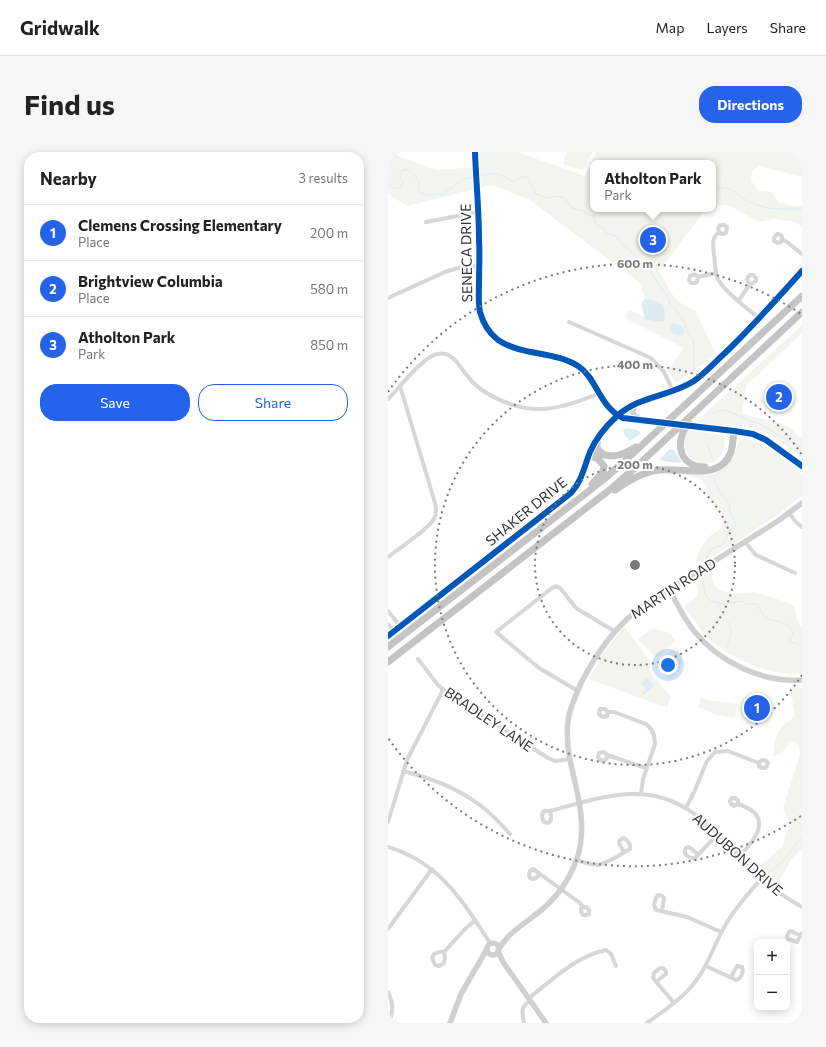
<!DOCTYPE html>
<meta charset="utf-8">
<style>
body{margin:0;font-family:Commissioner,sans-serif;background:#f6f6f6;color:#222}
.controls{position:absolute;right:12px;bottom:12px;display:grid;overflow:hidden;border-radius:8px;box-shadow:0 2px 10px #0003}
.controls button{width:36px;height:36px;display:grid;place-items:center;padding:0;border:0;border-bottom:1px solid #e0e0e0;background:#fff;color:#222;font:20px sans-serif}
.you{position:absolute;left:280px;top:513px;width:14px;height:14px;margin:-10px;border:3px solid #fff;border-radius:50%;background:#1a73e8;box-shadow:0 0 0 6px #1a73e833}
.badge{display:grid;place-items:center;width:26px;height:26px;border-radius:50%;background:#2563eb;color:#fff;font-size:13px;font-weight:700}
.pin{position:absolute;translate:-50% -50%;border:2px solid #fff;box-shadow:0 1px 4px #0006}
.popup{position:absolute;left:202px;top:8px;width:126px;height:52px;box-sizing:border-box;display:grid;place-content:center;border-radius:8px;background:#fff;filter:drop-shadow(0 1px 3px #0005);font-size:13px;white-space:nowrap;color:#767676}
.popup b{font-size:15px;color:#222}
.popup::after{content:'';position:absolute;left:50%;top:100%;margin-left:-8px;border:8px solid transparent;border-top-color:#fff}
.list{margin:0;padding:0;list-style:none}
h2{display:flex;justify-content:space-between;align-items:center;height:52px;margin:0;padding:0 16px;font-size:17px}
h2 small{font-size:13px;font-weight:400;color:#767676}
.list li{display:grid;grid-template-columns:26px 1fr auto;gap:12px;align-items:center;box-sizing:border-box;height:56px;padding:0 16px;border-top:1px solid #e0e0e0}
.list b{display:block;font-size:15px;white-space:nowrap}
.list p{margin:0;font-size:13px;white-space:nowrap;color:#767676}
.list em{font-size:13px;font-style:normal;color:#767676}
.actions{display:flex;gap:8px;padding:12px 16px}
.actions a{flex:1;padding:9px 0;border:1px solid #2563eb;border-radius:16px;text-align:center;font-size:14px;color:#2563eb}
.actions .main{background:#2563eb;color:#fff}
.map{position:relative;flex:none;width:414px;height:871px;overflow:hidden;border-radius:16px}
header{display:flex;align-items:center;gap:24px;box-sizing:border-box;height:56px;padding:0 20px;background:#fff;border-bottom:1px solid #e0e0e0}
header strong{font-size:19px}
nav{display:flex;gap:22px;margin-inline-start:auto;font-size:14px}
.intro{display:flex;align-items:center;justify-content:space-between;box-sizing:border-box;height:96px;padding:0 24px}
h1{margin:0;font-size:28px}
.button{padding:10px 18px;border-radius:16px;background:#2563eb;color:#fff;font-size:14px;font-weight:700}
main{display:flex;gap:24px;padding:0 24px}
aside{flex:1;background:#fff;border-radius:16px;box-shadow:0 2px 10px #0003}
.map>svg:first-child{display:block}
.green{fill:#f1f5ed}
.water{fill:#ddebf3}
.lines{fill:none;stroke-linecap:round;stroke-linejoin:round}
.stream{stroke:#ddebf3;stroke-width:1}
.street{stroke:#d7d7d7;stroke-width:4}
.secondary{stroke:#d0d0d0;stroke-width:5.5}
.highway{stroke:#c4c4c4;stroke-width:7}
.secondary-bridge{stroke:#d0d0d0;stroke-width:5.5}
.cycleway-casing{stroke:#fff;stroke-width:8}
.cycleway{stroke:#0057b8;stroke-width:6}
.ring{fill:none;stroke:#7a7a7a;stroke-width:2;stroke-dasharray:2 4}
.labels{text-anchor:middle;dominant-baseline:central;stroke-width:4;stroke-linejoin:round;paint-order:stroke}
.street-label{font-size:14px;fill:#333;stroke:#fff}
.centre{fill:#7a7a7a;stroke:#fff;stroke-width:2}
.ring-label{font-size:12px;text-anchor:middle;font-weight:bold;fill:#7a7a7a;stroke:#fff;stroke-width:4;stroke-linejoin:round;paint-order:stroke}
</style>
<header>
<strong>Gridwalk</strong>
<nav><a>Map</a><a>Layers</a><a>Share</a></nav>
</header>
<div class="intro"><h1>Find us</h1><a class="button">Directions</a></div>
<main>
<aside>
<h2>Nearby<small>3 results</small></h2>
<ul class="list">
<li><span class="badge">1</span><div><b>Clemens Crossing Elementary</b><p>Place</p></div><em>200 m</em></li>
<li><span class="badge">2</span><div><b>Brightview Columbia</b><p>Place</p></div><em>580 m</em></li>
<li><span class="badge">3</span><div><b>Atholton Park</b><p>Park</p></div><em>850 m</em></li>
</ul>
<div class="actions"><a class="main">Save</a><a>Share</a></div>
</aside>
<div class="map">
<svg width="414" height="871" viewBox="0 0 414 871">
<rect width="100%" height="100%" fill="#fff"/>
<!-- green -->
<path class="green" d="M 0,0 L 8,0 L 10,4 L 48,18 L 91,15 L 90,0 L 129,0 L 197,24 L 208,0 L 414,0 L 414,25 L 371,14 L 364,19 L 363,28 L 370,39 L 384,40 L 390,50 L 407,54 L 414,54 L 414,75 L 408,70 L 386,67 L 371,70 L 342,54 L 325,52 L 325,11 L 205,11 L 205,57 L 318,57 L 271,119 C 283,139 284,150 307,158 L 327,200 L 319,209 L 288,231 L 280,219 L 296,196 L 237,166 L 240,158 L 268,170 L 272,170 C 285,156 270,148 257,147 L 252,131 L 142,48 L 104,33 L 19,54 L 0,42 Z
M 179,0 L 204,0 L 196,17 L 193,18 L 175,12 Z
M 414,173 L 414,181 L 358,234 L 354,262 C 367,266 390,268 402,276 C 407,280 407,283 414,286 L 414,306 C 400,294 380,280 361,275 C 348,272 326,272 312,272 L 310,268 Z
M 300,278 L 335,284 L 337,287 C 337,292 336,298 334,302 C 322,320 296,311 296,290 C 296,286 298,282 300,278 Z
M 353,286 C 377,290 396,306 414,322 L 414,343 L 388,364 L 334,399 L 315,409 L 309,409 C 308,401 316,390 322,384 C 328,378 337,378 335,366 C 334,357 327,354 323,348 C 318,342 318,334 314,328 L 296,322 C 305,319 315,324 324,322 C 336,319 344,308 348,298 C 350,293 349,290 353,286 Z
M 324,417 L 324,426 L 326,434 L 333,438 L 345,442 L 367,440 L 401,451 L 406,455 L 410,470 L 414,475 L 414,522 C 380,524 336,505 314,479 C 307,471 302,462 296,454 C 317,441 308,444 310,425 Z
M 236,475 L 263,510 L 261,519 L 283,545 L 279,556 L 201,527 L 217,498 Z
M 263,477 C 274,477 281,480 288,488 L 271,505 L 267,505 L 250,487 Z
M 288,495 C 298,507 295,519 282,528 L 269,514 L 269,509 Z
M 402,536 L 414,536 L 414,696 L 409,702 L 405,705 L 388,734 L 377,725 L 369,716 L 394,695 L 402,671 L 395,656 L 412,602 L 410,592 L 406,589 L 402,589 C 398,597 393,603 385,604 C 386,596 387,583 393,576 C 397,570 403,569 407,563 Z
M 313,546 C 324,550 337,550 349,552 L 347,566 L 324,562 L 324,560 L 310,555 Z"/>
<!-- water -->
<path class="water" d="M 257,147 C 271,148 280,153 276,169 L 268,170 L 257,167 L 254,156 L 254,150 Z
M 284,171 C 289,171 295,175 297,179 L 294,184 L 284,181 L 281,176 Z
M 238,276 L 249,278 L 253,281 L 242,289 L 236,282 L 235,278 Z
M 282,297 L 286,298 L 294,311 L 273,309 L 272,307 Z
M 259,526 L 266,534 L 256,543 L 254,541 L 258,537 L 253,531 Z"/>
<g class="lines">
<!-- stream -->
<path class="stream" d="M 90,24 C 97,22 107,20 115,24 C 119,26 122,29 126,30 L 133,25 L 139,25 L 148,42 L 160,46 L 170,44 L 176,46 L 184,56 L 196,59 L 199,62 L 206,65 L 208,73 L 216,76 L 218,82 L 224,82 L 229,85 L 233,91 L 243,99 L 247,105 L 253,108 L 260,114 L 266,126 L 279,143 L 282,152 L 288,158 L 297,171 L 300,182 L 305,187 L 306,192 L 306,212 L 305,221
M 0,31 L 6,36 L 13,36 L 15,30 L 11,24 L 15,18 C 23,16 31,27 32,34 L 30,37 L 31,40 L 38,43 L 53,42 L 56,41 L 76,27 L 87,25
M 325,40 C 340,29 346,41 358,48 C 363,51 370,54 376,55 C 388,58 402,57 414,57
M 205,64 L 214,57
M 326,261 L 334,258 L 340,259 L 358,267 L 376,274 L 395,286 L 414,295
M 319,291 L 324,306
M 318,408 C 323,390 330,399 337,389 C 339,386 338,383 339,380 L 347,374 L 348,371 L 343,364 L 341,352 L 331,339 L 326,325
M 314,422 L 317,443 L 323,449 L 336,452 L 354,449 L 359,452 L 369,452 L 376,465 C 385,470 404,468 405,483 L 401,486 L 402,490 L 414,493
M 329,451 C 333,460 343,471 343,481 C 343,482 339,493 338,496
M 380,721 L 394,710 L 414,685"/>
<!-- street -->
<path class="street" d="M 87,0 L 91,88 L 91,151 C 96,193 129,197 163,205 C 173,207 184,209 192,215 C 202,222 205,233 211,243 C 216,250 223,257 229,263
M 38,70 L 90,60
M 331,80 L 330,77 L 332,73 L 336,73 L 339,75 L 338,81 L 334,82 L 331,80 C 323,86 325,94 326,103 C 327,110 327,118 329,125 C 335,139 360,157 372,167
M 394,87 L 393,90 L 390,91 L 386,89 L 386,86 L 389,82 C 392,82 395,84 394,87 L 399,90 L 414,102
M 310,125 L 309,130 L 307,131 L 303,131 L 301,128 L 302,124 C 305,122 308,122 310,125 L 328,121
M 0,146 L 57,120 L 73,115 L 91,114
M 351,148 L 362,132 L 365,131 L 368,129 L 368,126 L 365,123 L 362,123 L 360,125 L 359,128 L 362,132
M 181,170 L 263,206 L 276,220 L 285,239
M 0,247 C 11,236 35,205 49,202 C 65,198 72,216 81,226 C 85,231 91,236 97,240 C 113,250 130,256 148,257 C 170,258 191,249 210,242
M 401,361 L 408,370 L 414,375
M 357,390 L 368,403 L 407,421
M 0,405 C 11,396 40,378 46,367 C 49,362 48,356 47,351 L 12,234
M 0,459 L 12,474
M 0,472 L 6,479
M 0,484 L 183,341 L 192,328 L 201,303
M 30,507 L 50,533 L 61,542 L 160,606 L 167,609 L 182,607
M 190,539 L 151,516 L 108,480 L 164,436 L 168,434 L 172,436 L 188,456 L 226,479
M 220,560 L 219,564 L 216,565 L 213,564 L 211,562 L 212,557 L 217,557 L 220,560 L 226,560 L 258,572 L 263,577 L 266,583 L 267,592 L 255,627 L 253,642
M 219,603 L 219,606 L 216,609 L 212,608 L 210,605 L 211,601 L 216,600 L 219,603 L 258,616
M 15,619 C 43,626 70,636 93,654 C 104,662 113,672 122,682
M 350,652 L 346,654 L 343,652 L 342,649 L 344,646 L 347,646 L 350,648 L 350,652 C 385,663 370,686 351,704
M 298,656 L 307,638 L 319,609 L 327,600 L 340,599 L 371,611 L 371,614 L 374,616 L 377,616 L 379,614 L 380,611 L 377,608 L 374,608 L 371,611
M 162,659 C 163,663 165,668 160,671 C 155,671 154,667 154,663 L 156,659 L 162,659 C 188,652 216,643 243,642 C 306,640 332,690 374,727 C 386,738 400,747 414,755
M 0,670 L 19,608 L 55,538
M 0,695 C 51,710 75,749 102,791
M 310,702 L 301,695 L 298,696 C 294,702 301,707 307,706 L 330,682
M 188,708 L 202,712 L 211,713 L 223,708 L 242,697 C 243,692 239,687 235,686 L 232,688 L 231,691 L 236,700
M 152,722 L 145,717 L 142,719 L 141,723 L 142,726 L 145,727 L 148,726 L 152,722 L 192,751 L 195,755 L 193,757 L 193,760 L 195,763 L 198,763 L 201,762 L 201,758 L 198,755 L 195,755
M 274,759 L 276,746 L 274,744 L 270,743 L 268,746 L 266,753 L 268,758 L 299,765 L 333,780
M 0,777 L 44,717
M 413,784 L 403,779 L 401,780 L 399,784 L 400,787 L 409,790 L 414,781
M 56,800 L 51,800 L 46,802 L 44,806 L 47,813 L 51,814 L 56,811 L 57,806 L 56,800 L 77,777 L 86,769
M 318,814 L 348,828 C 353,827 356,820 354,815 L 349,814 L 343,825
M 269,829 L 278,822 L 278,819 L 275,816 L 272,816 L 266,821 L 265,826 L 286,851
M 0,840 C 5,850 6,861 0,871
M 141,846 C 164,828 188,804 218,798 L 223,802 L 228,814
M 136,871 C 134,858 132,857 142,848
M 259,871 C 274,860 290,850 302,836 C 319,818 325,794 338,772 C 347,756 361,741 373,727"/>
<!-- secondary -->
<path class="secondary" d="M 248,252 L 245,258 L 245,262 L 252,267
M 229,263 L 242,267 L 267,270
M 307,275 C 328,277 351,277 371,285 C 387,291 400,304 414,314
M 201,303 C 211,276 235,254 263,245 C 280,240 296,237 310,226 C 320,218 328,209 337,201 C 364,175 389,147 414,119
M 281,437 C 289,451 296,467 306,479 C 331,510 374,531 414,528
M99 797a6 6 0 1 1 12 0a6 6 0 1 1-12 0Z
M 111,797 C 119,782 137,771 151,760 C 169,746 181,728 189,707 C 200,673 189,641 182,608 C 179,593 178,578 181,563 C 184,551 189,540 194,529 C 209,501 226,476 252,456 L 390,369 L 414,351
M 110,799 L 115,810 L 158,871
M 62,871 L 73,842 L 99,797"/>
<!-- highway -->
<path class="highway" d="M 301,271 C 286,288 290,315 317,315
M 210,286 C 208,293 208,299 216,302
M 205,301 C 224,305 231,306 248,295
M 201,303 L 210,307 L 216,314 L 215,320 L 204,332
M 227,338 C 241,329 254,320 271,318 C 295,315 332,330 343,300 C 345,293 345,286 346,279
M 0,495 L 215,328 L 239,307 L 414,144
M 0,510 L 224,336 L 248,315 L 414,160"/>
<!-- secondary-bridge -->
<path class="secondary-bridge" d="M 267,270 L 307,275"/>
<defs>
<path id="cycleway" d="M 87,0 C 88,29 91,58 91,88 C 92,102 91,116 91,130 C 91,140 90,151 92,160 C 95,171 101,181 110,188 C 134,204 166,199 190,214 C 209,226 211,255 235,266 L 346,279 L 365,282 L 378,288 L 414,314
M 0,484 L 183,341 C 194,329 196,315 202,300 C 208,286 218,274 229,264 C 253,243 281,245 306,229 C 317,221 327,210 337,201 C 364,175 389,147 414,119"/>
</defs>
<!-- cycleway casing -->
<use href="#cycleway" class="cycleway-casing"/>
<!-- cycleway -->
<use href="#cycleway" class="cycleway"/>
</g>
<!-- distance rings -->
<g class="ring">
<circle cx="247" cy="413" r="100"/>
<path d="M414 523A200 200 0 1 1 414 303"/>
<path d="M413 664A301 301 0 0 1 0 586M0 240A301 301 0 0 1 413 162"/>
</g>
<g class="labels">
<!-- street labels -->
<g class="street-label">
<text transform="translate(78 101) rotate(-91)">SENECA DRIVE</text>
<text transform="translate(138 359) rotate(-39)">SHAKER DRIVE</text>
<text transform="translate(285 436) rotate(-33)">MARTIN ROAD</text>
<text transform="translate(101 567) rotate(34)">BRADLEY LANE</text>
<text transform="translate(350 702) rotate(42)">AUDUBON DRIVE</text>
</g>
</g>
<circle cx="247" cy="413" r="6" class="centre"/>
<g class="ring-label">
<text x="247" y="116">600 m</text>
<text x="247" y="217">400 m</text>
<text x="247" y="317">200 m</text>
</g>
</svg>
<div class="controls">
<button>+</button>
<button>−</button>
</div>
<div class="you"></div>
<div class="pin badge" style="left:369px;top:556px">1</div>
<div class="pin badge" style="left:391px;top:245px">2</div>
<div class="pin badge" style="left:265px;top:88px">3</div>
<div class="popup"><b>Atholton Park</b>Park</div>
</div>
</main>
